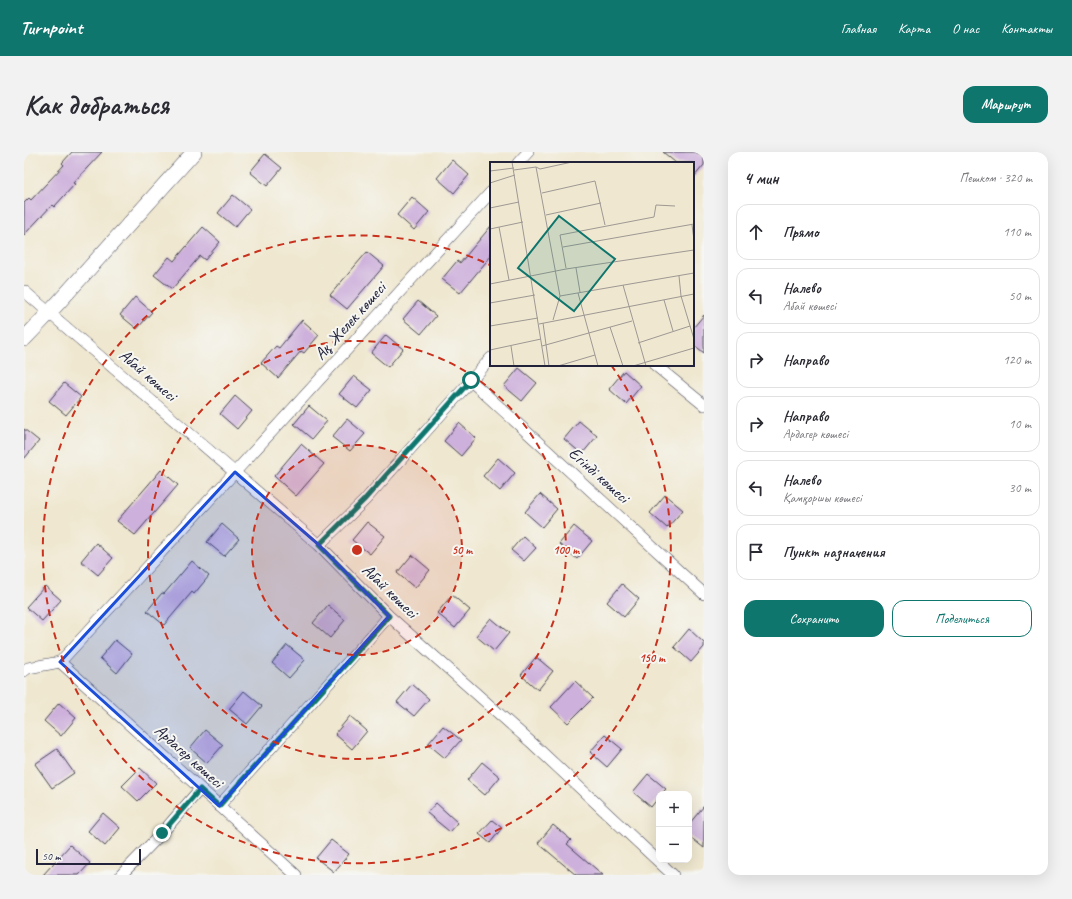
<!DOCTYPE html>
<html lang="ru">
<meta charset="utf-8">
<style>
body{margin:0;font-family:Caveat,sans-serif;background:#f2f2f3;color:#2b2b33}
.controls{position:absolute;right:12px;bottom:12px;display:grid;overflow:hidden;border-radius:8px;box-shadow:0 4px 16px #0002}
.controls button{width:36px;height:36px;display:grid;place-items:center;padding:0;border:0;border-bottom:1px solid #e1e1e2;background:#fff;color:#2b2b33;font:20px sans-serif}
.scale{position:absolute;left:12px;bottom:10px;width:105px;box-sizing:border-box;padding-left:4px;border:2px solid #22223b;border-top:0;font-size:11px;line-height:14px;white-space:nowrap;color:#22223b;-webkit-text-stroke:3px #f6f6f2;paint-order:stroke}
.stop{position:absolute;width:12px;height:12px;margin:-9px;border:3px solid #0f766e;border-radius:50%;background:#fff}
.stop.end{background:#0f766e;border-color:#fff;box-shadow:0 1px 4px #0008}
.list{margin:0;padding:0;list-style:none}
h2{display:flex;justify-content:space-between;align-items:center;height:52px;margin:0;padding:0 16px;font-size:17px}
h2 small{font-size:13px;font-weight:400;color:#7c7c81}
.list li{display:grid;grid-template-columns:26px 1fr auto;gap:12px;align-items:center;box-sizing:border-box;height:56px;margin:0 8px 8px;padding:0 8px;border:1px solid #e1e1e2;border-radius:12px}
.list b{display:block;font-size:15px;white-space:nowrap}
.list p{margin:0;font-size:13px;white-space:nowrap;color:#7c7c81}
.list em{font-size:13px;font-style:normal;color:#7c7c81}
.actions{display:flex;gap:8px;padding:12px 16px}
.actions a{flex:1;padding:9px 0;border:1px solid #0f766e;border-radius:12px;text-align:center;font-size:14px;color:#0f766e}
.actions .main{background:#0f766e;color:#fff}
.icon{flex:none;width:22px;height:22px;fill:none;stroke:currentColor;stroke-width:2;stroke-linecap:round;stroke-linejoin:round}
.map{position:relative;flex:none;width:680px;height:723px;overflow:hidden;border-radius:12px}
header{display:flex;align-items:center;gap:24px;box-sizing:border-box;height:56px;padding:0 20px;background:#0f766e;color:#fff}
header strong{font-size:19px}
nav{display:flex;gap:22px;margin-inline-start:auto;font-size:14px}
.intro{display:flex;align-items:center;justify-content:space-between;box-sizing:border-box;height:96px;padding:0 24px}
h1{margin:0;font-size:28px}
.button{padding:10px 18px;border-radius:12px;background:#0f766e;color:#fff;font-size:14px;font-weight:700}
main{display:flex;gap:24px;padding:0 24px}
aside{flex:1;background:#fff;border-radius:12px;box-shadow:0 4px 16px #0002}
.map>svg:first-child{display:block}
.building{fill:#cdb0db}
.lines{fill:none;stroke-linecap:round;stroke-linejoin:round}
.street-casing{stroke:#414051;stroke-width:12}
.secondary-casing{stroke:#414051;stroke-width:16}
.street{stroke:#fff;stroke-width:11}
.secondary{stroke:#fff;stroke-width:15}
.route{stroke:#0f766e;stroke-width:5}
.marked{fill:#1d4ed8;fill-opacity:0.2;stroke:#1d4ed8;stroke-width:3;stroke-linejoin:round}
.ring{fill:none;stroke:#c8321e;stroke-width:2;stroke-dasharray:7 5}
.labels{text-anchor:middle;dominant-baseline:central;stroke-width:4;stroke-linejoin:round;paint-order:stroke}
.street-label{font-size:17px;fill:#22223b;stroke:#f6f6f2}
.inset-road{fill:none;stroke:#9d9894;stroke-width:1}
.view{fill:#0f766e;fill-opacity:0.15;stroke:#0f766e;stroke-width:2}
.inset-edge{fill:none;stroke:#22223b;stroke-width:2}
.centre{fill:#c8321e;stroke:#f6f6f2;stroke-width:2}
.ring-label{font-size:12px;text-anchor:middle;font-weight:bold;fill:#c8321e;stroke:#f6f6f2;stroke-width:4;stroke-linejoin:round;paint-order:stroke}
</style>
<header>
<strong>Turnpoint</strong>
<nav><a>Главная</a><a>Карта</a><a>О нас</a><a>Контакты</a></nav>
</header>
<div class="intro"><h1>Как добраться</h1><a class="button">Маршрут</a></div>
<main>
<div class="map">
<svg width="680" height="723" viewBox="0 0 680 723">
<rect width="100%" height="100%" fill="#f6f6f2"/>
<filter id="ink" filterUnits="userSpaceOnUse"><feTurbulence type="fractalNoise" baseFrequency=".025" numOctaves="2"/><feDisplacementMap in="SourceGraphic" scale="8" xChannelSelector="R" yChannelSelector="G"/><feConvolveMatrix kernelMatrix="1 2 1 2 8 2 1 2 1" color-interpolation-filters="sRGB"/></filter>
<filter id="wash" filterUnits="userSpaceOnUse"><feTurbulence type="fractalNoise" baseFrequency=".012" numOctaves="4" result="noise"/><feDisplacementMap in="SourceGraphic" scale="16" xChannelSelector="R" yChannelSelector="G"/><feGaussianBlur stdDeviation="0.9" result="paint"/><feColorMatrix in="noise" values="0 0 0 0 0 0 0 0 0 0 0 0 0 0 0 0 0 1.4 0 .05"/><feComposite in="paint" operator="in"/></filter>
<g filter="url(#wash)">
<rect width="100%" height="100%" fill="#efe7cf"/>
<g id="blocks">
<!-- building -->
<path class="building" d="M 48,0 L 78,0 L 49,31 L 51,32 L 30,55 L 28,53 L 0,83 L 0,51 L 5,46 L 7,48 L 40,13 L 38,11 Z
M 639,0 L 672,0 L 680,6 L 680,13 L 669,26 L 669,11 L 652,11 Z
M 241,2 L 258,16 L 243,34 L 226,20 Z
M 428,8 L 445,23 L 430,41 L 413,26 Z
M 209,43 L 226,57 L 211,75 L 194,61 Z
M 388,45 L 405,60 L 390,78 L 373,63 Z
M 467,74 L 467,104 L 436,141 L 418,127 L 433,109 L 436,111 Z
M 179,75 L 196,90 L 181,108 L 176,104 L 148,137 L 130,123 L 145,105 L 150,109 Z
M 343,100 L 360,114 L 323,157 L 306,143 Z
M 111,145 L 128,160 L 113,177 L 96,163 Z
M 394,149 L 412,164 L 397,182 L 379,167 Z
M 680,163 L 680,201 L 669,192 L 669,176 Z
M 278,168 L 295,183 L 280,201 L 277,199 L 254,226 L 237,211 L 252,194 L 255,196 Z
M 362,183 L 379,197 L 364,215 L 347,201 Z
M 495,216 L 513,231 L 498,249 L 480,234 Z
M 600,219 L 617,234 L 602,252 L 585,237 Z
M 330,224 L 348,238 L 333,256 L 315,242 Z
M 40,231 L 57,245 L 42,263 L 25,249 Z
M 211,244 L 228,259 L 213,277 L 196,262 Z
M 285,254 L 303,269 L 288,287 L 270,272 Z
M 323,267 L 341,282 L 326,299 L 308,285 Z
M 555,269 L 573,284 L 558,302 L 540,287 Z
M 435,271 L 452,286 L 437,304 L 420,289 Z
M 0,277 L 15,289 L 0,307 Z
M 277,292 L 300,312 L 272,344 L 250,324 Z
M 474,306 L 491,321 L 476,339 L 459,324 Z
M 137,318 L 154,333 L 111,383 L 93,369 Z
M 516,342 L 533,357 L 518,375 L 501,360 Z
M 641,343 L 659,358 L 643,376 L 626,361 Z
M 343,370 L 361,384 L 346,402 L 328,388 Z
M 198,372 L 215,387 L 200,404 L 183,390 Z
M 550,374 L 568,389 L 553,407 L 535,392 Z
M 499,384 L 512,396 L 500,409 L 487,398 Z
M 72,391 L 89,406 L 74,423 L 57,409 Z
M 388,403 L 406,418 L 391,436 L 373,421 Z
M 168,409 L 185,424 L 170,442 L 168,440 L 140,473 L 123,459 L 138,441 L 140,442 Z
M 598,432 L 615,447 L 600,465 L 583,450 Z
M 21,434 L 37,448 L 18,469 L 2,455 Z
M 428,443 L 446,458 L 431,476 L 413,461 Z
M 304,453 L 321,468 L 306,486 L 289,471 Z
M 467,466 L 485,481 L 470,499 L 452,484 Z
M 665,477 L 680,491 L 680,495 L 667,510 L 650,495 Z
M 91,488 L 108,502 L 93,521 L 76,506 Z
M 263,493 L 281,508 L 265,526 L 248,511 Z
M 512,505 L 529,519 L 514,538 L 497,523 Z
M 551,529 L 569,546 L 544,571 L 527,555 Z
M 388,532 L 405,547 L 390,564 L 373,550 Z
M 220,539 L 238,554 L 223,572 L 205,557 Z
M 35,551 L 52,566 L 37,584 L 20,569 Z
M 326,564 L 343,579 L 328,597 L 311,582 Z
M 419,574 L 437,588 L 421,606 L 404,592 Z
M 181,578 L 199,593 L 183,611 L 166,596 Z
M 581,583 L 598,597 L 583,615 L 566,600 Z
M 33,597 L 50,621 L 28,636 L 11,612 Z
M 458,610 L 476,625 L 461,643 L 443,628 Z
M 116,616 L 132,631 L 114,649 L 98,634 Z
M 624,622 L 642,637 L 637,642 L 635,642 L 635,645 L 627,655 L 609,640 Z
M 412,651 L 434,671 L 426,680 L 403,661 Z
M 680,654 L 680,696 L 665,684 L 665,672 Z
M 79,661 L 96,676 L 81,694 L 64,679 Z
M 468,668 L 478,676 L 466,691 L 455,682 Z
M 529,673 L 547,688 L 543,692 L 579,723 L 552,723 L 514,691 Z
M 307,688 L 325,702 L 310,720 L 292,706 Z
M 46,693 L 66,711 L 55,723 L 19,723 Z"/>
</g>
</g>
<g filter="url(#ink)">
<use href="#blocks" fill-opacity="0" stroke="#414051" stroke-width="1"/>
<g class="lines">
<defs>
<path id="street" d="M 494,11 L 504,0
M 0,139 L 295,393 L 365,464 L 509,592 L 649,723
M 631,213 L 680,253
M 447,229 L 680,442
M 295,393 L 341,348 L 467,206
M 36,510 L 272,723
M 0,519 L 4,516 L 36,510 L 211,320 L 467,40
M 195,654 L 365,464
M 97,723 L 138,681 L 176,637"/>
<path id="secondary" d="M 0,187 L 25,161 L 170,0"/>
</defs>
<!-- street casing -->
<use href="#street" class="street-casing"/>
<!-- secondary casing -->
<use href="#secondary" class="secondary-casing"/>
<!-- street -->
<use href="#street" class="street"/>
<!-- secondary -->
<use href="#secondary" class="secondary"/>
</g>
</g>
<g class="lines" filter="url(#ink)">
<!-- route -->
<path class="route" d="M 138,681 L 176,637 L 195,654 L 365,464 L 295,393 L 340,348 L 447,228"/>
</g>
<!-- marked area -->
<path class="marked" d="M 211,320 L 295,393 L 365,464 L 195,654 L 36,510 Z"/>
<!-- distance rings -->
<circle cx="333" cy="398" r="105" fill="#c8321e" fill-opacity=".12"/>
<g class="ring">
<circle cx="333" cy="398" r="105"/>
<circle cx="333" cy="398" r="209"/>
<path d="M587 213A314 314 0 1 1 466 113"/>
</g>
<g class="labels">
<!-- street labels -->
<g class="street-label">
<text transform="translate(326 169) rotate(-48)">Ақ Желек көшесі</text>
<text transform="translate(124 223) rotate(41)">Абай көшесі</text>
<text transform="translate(575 323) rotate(42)">Егінді көшесі</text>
<text transform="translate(366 439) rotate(44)">Абай көшесі</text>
<text transform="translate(165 604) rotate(42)">Ардагер көшесі</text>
</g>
</g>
<!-- overview -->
<g transform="translate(466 10)">
<rect width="204" height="204" fill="#efe7cf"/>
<path class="inset-road" d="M 22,0 L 55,204M 46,5 L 70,134 L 63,158M 24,8 L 46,5 L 50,7 L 82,0M 0,9 L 24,6M 0,21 L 25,13M 52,31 L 105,19 L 115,63M 0,46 L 29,40M 56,53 L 111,41M 202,63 L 204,78M 9,65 L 19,118M 0,67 L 33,60M 73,85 L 204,62M 76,106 L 70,73 L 164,55 L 166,43 L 185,44M 86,106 L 90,130M 189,114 L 191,134 L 204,177M 0,122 L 76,107 L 204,88M 133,123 L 156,204M 88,131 L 108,204M 70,134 L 204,111M 174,138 L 183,169M 0,141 L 45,133M 53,161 L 59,204M 49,162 L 204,132M 0,164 L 48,156M 120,165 L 133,204M 148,181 L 200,164M 21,184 L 24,204M 52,184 L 142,159M 0,188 L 51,177M 68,204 L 105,193M 143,204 L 204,186"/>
<path class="view" d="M 69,54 L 125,97 L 84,149 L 28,106 Z"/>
<rect width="204" height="204" class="inset-edge"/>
</g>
<circle cx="333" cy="398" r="6" class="centre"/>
<g class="ring-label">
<text x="438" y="402">50 m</text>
<text x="542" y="402">100 m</text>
<text x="628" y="510">150 m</text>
</g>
</svg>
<div class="controls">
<button>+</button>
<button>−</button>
</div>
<div class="scale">50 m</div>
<div class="stop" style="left:447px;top:228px"></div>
<div class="stop end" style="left:138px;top:681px"></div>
</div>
<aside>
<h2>4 мин<small>Пешком · 320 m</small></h2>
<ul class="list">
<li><svg class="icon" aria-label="ahead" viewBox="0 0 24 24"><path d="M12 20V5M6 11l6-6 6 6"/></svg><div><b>Прямо</b></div><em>110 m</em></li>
<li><svg class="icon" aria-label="left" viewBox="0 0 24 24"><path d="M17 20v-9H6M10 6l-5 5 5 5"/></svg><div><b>Налево</b><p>Абай көшесі</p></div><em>50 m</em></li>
<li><svg class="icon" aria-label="right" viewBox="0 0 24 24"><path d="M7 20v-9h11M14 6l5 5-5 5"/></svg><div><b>Направо</b></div><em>120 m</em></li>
<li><svg class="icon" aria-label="right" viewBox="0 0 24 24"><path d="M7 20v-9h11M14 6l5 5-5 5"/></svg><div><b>Направо</b><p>Ардагер көшесі</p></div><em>10 m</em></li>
<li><svg class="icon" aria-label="left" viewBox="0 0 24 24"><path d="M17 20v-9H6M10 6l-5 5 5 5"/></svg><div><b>Налево</b><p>Қамқоршы көшесі</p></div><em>30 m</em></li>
<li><svg class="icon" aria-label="arrive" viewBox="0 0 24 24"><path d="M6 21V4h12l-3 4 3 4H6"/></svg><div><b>Пункт назначения</b></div></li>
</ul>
<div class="actions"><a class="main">Сохранить</a><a>Поделиться</a></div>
</aside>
</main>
